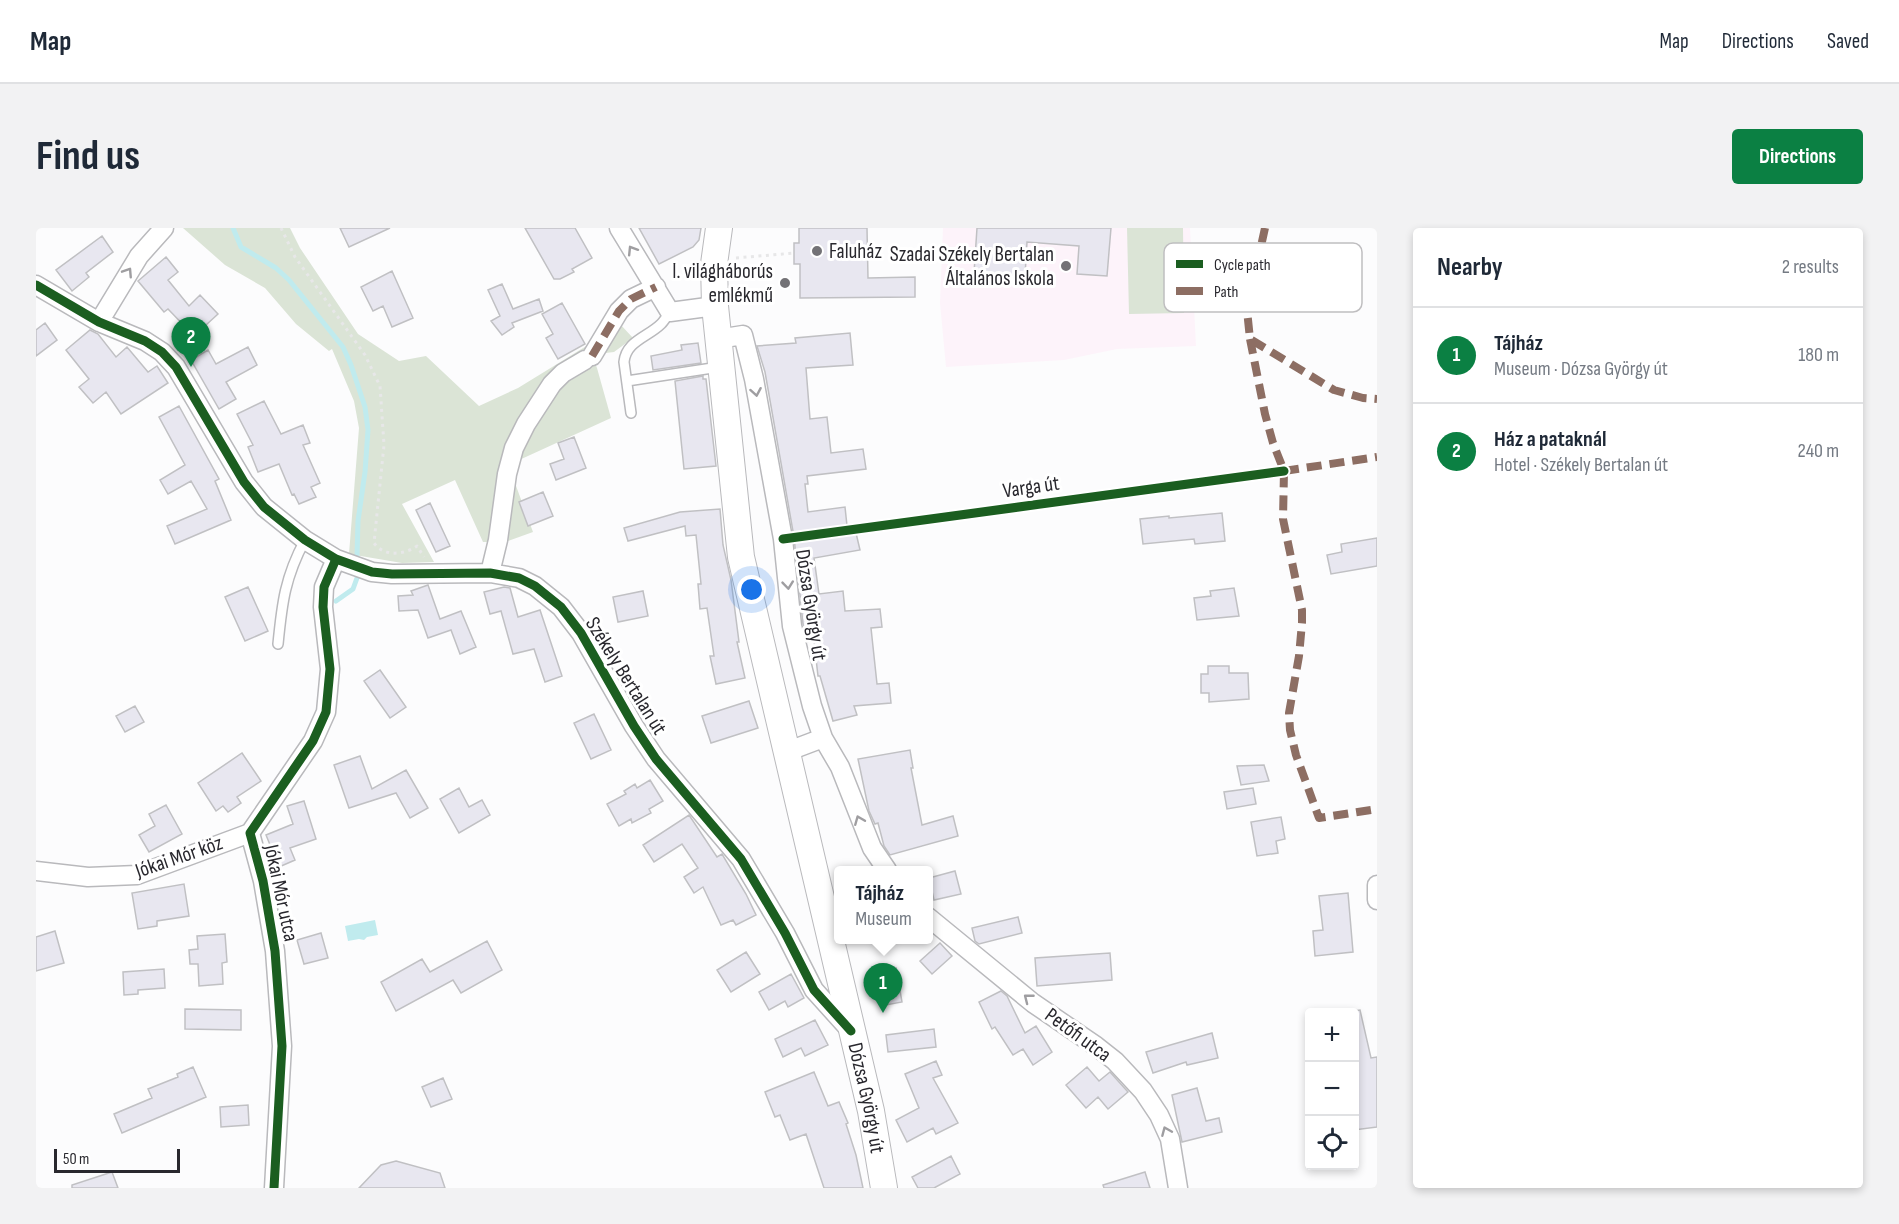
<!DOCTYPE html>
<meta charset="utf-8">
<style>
body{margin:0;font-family:"Sofia Sans Condensed",sans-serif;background:#f2f2f3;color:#1f2937}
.controls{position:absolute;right:18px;bottom:18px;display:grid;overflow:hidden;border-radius:6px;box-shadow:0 3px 9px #0003}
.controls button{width:54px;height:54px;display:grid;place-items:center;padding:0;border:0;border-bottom:2px solid #e0e1e3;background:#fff;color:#1f2937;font:30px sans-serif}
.scale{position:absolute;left:18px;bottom:15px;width:126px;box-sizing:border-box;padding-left:6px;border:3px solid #29282e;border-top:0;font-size:16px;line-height:21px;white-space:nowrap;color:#29282e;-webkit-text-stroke:4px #fff;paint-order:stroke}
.you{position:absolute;left:716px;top:362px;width:21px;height:21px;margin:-15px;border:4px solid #fff;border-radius:50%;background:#1a73e8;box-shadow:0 0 0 9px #1a73e833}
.badge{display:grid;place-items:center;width:39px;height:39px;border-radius:50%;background:#0b8043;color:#fff;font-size:20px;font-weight:700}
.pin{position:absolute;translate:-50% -50px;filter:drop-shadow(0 2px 3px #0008)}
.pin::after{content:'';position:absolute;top:32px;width:21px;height:18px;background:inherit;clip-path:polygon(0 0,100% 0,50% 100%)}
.popup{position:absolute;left:798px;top:638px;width:99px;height:78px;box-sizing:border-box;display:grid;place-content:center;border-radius:6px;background:#fff;filter:drop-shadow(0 2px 4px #0005);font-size:20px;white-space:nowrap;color:#747a83}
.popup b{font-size:22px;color:#1f2937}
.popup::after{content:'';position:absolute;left:50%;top:100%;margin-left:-12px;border:12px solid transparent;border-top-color:#fff}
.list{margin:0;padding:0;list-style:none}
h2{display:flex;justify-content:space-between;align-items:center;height:78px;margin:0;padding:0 24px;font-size:26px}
h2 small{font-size:20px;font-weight:400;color:#747a83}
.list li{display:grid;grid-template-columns:39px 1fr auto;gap:18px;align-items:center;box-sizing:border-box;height:96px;padding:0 24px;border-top:2px solid #e0e1e3}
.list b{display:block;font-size:22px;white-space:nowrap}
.list p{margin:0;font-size:20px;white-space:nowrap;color:#747a83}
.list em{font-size:20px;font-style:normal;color:#747a83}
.icon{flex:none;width:33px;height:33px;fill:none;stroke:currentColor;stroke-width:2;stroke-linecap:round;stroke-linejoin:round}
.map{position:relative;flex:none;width:1341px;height:960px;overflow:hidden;border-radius:6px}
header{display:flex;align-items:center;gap:36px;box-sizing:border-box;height:84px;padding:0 30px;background:#fff;border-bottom:2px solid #e0e1e3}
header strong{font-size:28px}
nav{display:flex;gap:33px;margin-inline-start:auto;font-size:21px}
.intro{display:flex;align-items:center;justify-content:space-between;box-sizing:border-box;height:144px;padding:0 36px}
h1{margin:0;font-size:42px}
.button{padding:15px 27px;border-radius:6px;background:#0b8043;color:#fff;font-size:21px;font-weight:700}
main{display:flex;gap:36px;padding:0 36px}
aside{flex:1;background:#fff;border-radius:6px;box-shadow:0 3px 9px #0003}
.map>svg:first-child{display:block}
.education{fill:#fdf3fa}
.green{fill:#dbe4d6}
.water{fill:#c0ebee}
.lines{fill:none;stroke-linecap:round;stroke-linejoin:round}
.stream{stroke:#c0ebee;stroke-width:5}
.building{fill:#e8e7f0;stroke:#c0c0c3;stroke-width:1.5}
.lane-casing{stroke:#b9b9bc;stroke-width:12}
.street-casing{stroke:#b9b9bc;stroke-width:21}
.secondary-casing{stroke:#b9b9bc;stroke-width:28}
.path{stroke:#e7e7e8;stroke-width:3;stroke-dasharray:3 4.5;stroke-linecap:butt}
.lane{stroke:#fff;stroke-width:9}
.street{stroke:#fff;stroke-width:18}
.secondary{stroke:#fff;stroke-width:26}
.quiet{stroke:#8d6e63;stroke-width:8;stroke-dasharray:15 8;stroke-linecap:butt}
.cycleway-casing{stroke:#fff;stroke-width:13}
.cycleway{stroke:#1b5e20;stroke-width:9}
.oneway{stroke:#9f9ea1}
.poi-dot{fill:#737276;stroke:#fff;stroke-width:2}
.labels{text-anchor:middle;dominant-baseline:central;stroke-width:6;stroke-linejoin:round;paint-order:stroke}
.poi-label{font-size:21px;fill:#29282e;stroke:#fff;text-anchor:end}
.street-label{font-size:21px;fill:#29282e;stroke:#fff}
.key{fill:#fff;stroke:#bfbec0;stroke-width:1.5}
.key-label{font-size:16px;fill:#29282e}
</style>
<header>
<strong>Map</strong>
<nav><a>Map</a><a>Directions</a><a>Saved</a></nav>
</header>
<div class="intro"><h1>Find us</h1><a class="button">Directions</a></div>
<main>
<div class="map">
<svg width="1341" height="960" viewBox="0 0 1341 960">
<rect width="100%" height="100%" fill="#fcfcfd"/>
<!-- education -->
<path class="education" d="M 907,0 L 1154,0 L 1160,118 L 1081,121 L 1028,132 L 910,139 L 904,75 Z"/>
<!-- green -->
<path class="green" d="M 147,0 L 254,0 L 264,20 L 322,106 L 363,133 L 390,128 L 443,178 L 482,160 L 552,117 L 561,140 L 575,190 L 481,233 L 476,247 L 497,304 L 469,314 L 447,314 L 419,252 L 366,276 L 398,334 L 366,335 L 313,326 L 323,200 L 318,173 L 296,121 L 293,123 L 260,96 L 229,60 L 189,37 Z
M 1091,0 L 1147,0 L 1148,85 L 1093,86 Z
M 584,96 L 597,110 L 578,124 L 561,126 Z"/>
<!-- water -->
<path class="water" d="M 339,692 L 342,707 L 331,709 L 328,712 L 323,711 L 312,713 L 309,698 Z"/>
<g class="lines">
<!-- stream -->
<path class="stream" d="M 197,0 L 205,19 L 240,40 L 253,52 L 307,119 L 315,137 L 329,179 L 332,202 L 329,244 L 322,293 L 321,328
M 300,373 L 317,361 L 321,350"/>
</g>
<!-- building -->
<path class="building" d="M 304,0 L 354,0 L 313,19 Z
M 489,0 L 539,0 L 556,30 L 536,41 L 538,44 L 524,51 L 518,51 Z
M 603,0 L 665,0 L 663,12 L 657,19 L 623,36 Z
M 763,0 L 831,0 L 832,50 L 879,49 L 879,69 L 764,70 L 764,36 L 758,36 L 758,15 L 763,15 Z
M 941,0 L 1075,0 L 1071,48 L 1041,46 L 1043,18 L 991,14 L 989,48 L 938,45 Z
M 66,8 L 77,24 L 50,45 L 53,49 L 36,63 L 20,42 Z
M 130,29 L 142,44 L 132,52 L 153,78 L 164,67 L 182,86 L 158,108 L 132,81 L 128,84 L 102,53 Z
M 356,43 L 377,90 L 356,99 L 347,78 L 337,83 L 325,59 Z
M 466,56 L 477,81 L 503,71 L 507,83 L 476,95 L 478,99 L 466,107 L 455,93 L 464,88 L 452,62 Z
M 526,75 L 549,116 L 522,131 L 510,110 L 517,106 L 506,86 Z
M 9,95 L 21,112 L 0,128 L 0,102 Z
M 54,102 L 62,106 L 80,129 L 91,119 L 112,144 L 121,138 L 132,155 L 85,186 L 70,164 L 57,175 L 43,159 L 53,151 L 30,122 Z
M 814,105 L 817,137 L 770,140 L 774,191 L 791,189 L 795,225 L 827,221 L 830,241 L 771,248 L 772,256 L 769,256 L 772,284 L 809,279 L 812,307 L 820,305 L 824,322 L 778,330 L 783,366 L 807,363 L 809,383 L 844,381 L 846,399 L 835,400 L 841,456 L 853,455 L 855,475 L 818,478 L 821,487 L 797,493 L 784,448 L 782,448 L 778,413 L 772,414 L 767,396 L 758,309 L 729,144 L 721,118 L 760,115 L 759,110 Z
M 662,115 L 665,135 L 617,142 L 615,128 L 646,122 L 645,117 Z
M 212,119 L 221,137 L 190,154 L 200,171 L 183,181 L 155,132 L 172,122 L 180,136 Z
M 667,148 L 667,151 L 670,151 L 680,238 L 648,241 L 639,153 Z
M 228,173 L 245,206 L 267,197 L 274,215 L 267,217 L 284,255 L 275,259 L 280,269 L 263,276 L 258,266 L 256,267 L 243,236 L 222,244 L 212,219 L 217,217 L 201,186 Z
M 143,178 L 183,251 L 179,253 L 195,292 L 139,316 L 131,298 L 171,281 L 155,253 L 132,266 L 124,252 L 149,237 L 123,189 Z
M 538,209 L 550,240 L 520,252 L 514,236 L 528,231 L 522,215 Z
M 507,264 L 517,288 L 492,298 L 483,274 Z
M 394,275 L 414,318 L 400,324 L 380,282 Z
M 684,281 L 687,317 L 695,352 L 703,414 L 701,414 L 709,450 L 680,456 L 674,428 L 678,428 L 671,380 L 664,381 L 662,356 L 665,356 L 660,307 L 650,308 L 649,298 L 592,313 L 588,300 L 644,284 Z
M 1186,285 L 1189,313 L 1159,316 L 1158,311 L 1107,316 L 1104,291 L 1133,288 L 1133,290 Z
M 1341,310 L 1341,338 L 1295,346 L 1291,327 L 1306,324 L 1305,316 Z
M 392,357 L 404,391 L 425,383 L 440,419 L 424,426 L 415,402 L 392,410 L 382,382 L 363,383 L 362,368 L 377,367 L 375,363 Z
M 212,359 L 232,403 L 209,413 L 189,369 Z
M 468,359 L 474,360 L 482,389 L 504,382 L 526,448 L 509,454 L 498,421 L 477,426 L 465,383 L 454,386 L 448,364 Z
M 1198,360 L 1203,388 L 1161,392 L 1158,370 L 1175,368 L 1174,363 Z
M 607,363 L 612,388 L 582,394 L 577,369 Z
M 1172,438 L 1193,438 L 1193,445 L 1212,445 L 1213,471 L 1173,474 L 1173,465 L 1165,465 L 1165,446 L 1172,446 Z
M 344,442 L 370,479 L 354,490 L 328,453 Z
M 713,473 L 722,500 L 675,515 L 666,488 Z
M 99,478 L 108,494 L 89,504 L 80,488 Z
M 558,486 L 575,522 L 555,531 L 538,495 Z
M 874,522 L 877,540 L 875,540 L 886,597 L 917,588 L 922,608 L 854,627 L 848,618 L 842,595 L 839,596 L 833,583 L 822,531 Z
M 206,525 L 225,553 L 201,569 L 205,575 L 192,584 L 187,578 L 180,583 L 162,555 Z
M 324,528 L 336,561 L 370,542 L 392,580 L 374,590 L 360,565 L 313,580 L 298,537 Z
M 1228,537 L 1233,553 L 1205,557 L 1201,538 Z
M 614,552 L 627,573 L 613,581 L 615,585 L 596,595 L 595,591 L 583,598 L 571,576 L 590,566 L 588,563 L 599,556 L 601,560 Z
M 423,560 L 433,579 L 446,572 L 454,587 L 423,605 L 404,571 Z
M 1217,560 L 1220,576 L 1191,581 L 1188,564 Z
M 268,573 L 280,611 L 254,620 L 259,632 L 243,639 L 230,607 L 257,596 L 251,578 Z
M 130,577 L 146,606 L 113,624 L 103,607 L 119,598 L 113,586 Z
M 653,587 L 681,629 L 686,626 L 710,666 L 720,687 L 700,697 L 697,692 L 685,697 L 667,659 L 658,665 L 648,649 L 662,640 L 646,616 L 618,634 L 607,617 Z
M 1245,589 L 1249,611 L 1240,613 L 1242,625 L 1221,628 L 1215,594 Z
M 919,643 L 925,666 L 898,672 L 893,650 Z
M 148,656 L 153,688 L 121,693 L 121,698 L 102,701 L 96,665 Z
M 1312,665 L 1317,724 L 1279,728 L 1277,703 L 1287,702 L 1283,668 Z
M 982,689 L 986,705 L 943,716 L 939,713 L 936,700 Z
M 19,703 L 28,735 L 0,743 L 0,709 Z
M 285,705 L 292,730 L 268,736 L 261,712 Z
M 189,706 L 191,734 L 186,735 L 187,756 L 163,758 L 162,736 L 154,736 L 153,722 L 162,721 L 161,708 Z
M 451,713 L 466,742 L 425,765 L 417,752 L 360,783 L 345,754 L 386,731 L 394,744 Z
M 904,715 L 916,728 L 896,746 L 884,733 Z
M 710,724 L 724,746 L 695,764 L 681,742 Z
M 1074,725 L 1076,752 L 1001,758 L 999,730 Z
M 860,740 L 866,774 L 850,777 L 848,768 L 837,770 L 833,745 Z
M 128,741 L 129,760 L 102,762 L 102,766 L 88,767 L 87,744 Z
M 755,746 L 768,770 L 752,779 L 749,773 L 733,782 L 723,764 Z
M 965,763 L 971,768 L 989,805 L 1000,798 L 1016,824 L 997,837 L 987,821 L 977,827 L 959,799 L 956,801 L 943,774 Z
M 149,781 L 205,782 L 205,802 L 149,801 Z
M 1324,782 L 1335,830 L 1341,829 L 1341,899 L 1318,902 L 1318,783 Z
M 779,792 L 792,817 L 769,828 L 765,820 L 747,829 L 739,811 Z
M 898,801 L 900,819 L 852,824 L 850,807 Z
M 1176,805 L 1182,830 L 1151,837 L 1150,834 L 1117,845 L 1110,824 Z
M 900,833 L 906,847 L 897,850 L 922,895 L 900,906 L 897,900 L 871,914 L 860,892 L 883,880 L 869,846 Z
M 157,839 L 170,869 L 86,905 L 78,886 L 116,870 L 112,861 L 142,849 L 141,846 Z
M 1051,839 L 1063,853 L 1074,844 L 1092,864 L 1072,881 L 1062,869 L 1050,880 L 1030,857 Z
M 778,844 L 792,878 L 803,874 L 812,895 L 810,896 L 820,927 L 827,960 L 788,960 L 770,906 L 754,912 L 744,887 L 739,889 L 729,864 Z
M 407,850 L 416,871 L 395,879 L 386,859 Z
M 1161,860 L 1170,893 L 1183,890 L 1186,904 L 1146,914 L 1136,867 Z
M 212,877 L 213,897 L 185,899 L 184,879 Z
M 915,928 L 924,946 L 898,960 L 882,960 L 876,949 Z
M 360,933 L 404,945 L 409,960 L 323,960 L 345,937 Z
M 76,944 L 82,960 L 36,960 L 36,957 Z
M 1109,944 L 1114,960 L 1068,960 L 1067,957 Z"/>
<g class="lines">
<defs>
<path id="lane" d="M 591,153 L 683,139
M 595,185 L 588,134 C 590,113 612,109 625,96 C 628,93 631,88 634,84
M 242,416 C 246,375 249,349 269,312"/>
<path id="street" d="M 583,0 L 634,84 L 679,78
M 0,57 L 63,94 L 109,113 L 126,124 L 140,139 L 208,254 L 228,279 L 269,312 L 300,331 L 336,344 L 356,346 L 454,345 L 483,350 L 499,358 L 525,379 L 545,405 L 598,498 L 620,531 L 705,631 L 749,705 L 778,762 L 814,802
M 63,94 L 103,28 L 128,0
M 682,111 L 707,107 L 718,151 L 747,311 L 756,398 L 776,478 L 787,510
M 556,128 L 583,83 L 595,71 L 620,59
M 454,345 L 462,312 L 471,246 L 478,220 L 490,196 L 516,156 L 527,145 L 549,132
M 750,524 L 787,510 L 804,539 L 836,620 L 851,642
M 0,643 L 52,649 L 101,647 L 214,605
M 1341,657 L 1341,672
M 892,689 L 997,775 L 1060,818 L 1079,833 L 1107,863 L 1123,887 L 1134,911 L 1142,960
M 238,960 L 246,818 L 239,723 L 227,653 L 214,605 L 277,513 L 290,484 L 294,441 L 287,379 L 288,359 L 300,331"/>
<g id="secondary">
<path id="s1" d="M 683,0 L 678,36 L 679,78 L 705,329 L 835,883 L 848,960"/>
</g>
</defs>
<!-- lane casing -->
<use href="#lane" class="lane-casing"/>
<!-- street casing -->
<use href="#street" class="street-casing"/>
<!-- secondary casing -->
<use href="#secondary" class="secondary-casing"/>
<!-- path -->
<path class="path" d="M 245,0 L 259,29 L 329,127 L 344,158 L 348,217 L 338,315 C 348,329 368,327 381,318 L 388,329
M 700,30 L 758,25"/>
<!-- lane -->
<use href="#lane" class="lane"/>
<!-- street -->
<use href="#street" class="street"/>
<!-- secondary -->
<use href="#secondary" class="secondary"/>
<!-- quiet -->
<path class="quiet" d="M 1229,0 L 1211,82 L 1214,111 L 1298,162 L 1327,170 L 1341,171
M 1214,111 L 1229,186 L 1237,215 L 1248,243 L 1247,291 L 1266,382 L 1266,395 L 1263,428 L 1253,485 L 1254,502 L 1260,527 L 1283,590 L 1341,581
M 556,128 L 583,83 L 595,71 L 620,59
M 1248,243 L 1341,229"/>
<defs>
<path id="cycleway" d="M 0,57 L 63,94 L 109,113 L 126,124 L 140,139 L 208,254 L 228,279 L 269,312 L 300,331 L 336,344 L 356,346 L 454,345 L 483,350 L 499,358 L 525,379 L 545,405 L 598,498 L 620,531 L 705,631 L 749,705 L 778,762 L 815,803
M 747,311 L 1248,243
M 238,960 L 246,818 L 239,723 L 227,653 L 214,605 L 277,513 L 290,484 L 294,441 L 287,379 L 288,359 L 300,331"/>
</defs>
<!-- cycleway casing -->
<use href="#cycleway" class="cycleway-casing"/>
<!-- cycleway -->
<use href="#cycleway" class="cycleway"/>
</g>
<!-- one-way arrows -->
<defs><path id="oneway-chevron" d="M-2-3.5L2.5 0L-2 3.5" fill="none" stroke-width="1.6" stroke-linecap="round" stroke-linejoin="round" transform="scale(1.5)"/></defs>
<g class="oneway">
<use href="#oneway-chevron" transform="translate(596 22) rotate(-122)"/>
<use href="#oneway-chevron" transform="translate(92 44) rotate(-57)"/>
<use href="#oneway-chevron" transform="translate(720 164) rotate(80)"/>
<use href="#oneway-chevron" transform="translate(752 357) rotate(84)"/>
<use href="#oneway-chevron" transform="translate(823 592) rotate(-112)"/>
<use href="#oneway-chevron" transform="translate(992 770) rotate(-142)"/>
<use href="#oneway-chevron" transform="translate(1130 903) rotate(-113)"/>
</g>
<!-- markers -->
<g class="poi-dot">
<circle cx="781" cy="23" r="6"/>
<circle cx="1030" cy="38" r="6"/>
<circle cx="749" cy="55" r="6"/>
</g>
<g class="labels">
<!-- poi labels -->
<g class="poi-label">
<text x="793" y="23" text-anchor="start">Faluház</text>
<text x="1018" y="26">Szadai Székely Bertalan<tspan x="1018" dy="24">Általános Iskola</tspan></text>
<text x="737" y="43">I. világháborús<tspan x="737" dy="24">emlékmű</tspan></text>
</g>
<!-- street labels -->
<g class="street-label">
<text transform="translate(995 259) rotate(-8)">Varga út</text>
<text transform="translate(775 377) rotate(81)">Dózsa György út</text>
<text transform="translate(590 448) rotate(58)">Székely Bertalan út</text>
<text transform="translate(143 629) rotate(-19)">Jókai Mór köz</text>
<text transform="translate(245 665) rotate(78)">Jókai Mór utca</text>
<text transform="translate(1042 807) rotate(36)">Petőfi utca</text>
<text stroke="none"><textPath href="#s1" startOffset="886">Dózsa György út</textPath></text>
</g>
</g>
<!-- legend -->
<rect x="1128" y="15" width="198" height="69" rx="9" class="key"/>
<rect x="1140" y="32" width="27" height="8" fill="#1b5e20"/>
<rect x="1140" y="59" width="27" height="8" fill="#8d6e63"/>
<g class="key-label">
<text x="1178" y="42">Cycle path</text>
<text x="1178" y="69">Path</text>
</g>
</svg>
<div class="controls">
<button>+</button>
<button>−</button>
<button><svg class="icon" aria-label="locate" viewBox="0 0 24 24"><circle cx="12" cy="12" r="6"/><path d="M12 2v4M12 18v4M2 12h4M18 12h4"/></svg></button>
</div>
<div class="scale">50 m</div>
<div class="you"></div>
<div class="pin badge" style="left:847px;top:785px">1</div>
<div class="popup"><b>Tájház</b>Museum</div>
<div class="pin badge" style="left:155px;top:139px">2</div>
</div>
<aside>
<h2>Nearby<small>2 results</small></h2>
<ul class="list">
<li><span class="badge">1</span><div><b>Tájház</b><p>Museum · Dózsa György út</p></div><em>180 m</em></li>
<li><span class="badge">2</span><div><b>Ház a pataknál</b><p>Hotel · Székely Bertalan út</p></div><em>240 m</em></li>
</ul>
</aside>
</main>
